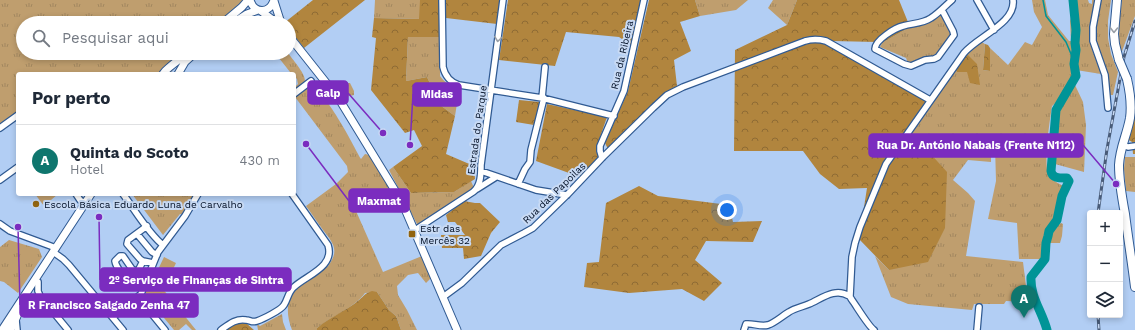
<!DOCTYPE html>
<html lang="pt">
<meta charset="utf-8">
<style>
body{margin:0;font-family:"Work Sans",sans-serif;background:#f2f2f3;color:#1f2937}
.controls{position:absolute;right:12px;bottom:12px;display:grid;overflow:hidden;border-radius:4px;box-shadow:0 2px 6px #0003}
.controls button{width:36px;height:36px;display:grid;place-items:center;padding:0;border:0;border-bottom:1px solid #e0e1e3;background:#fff;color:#1f2937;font:20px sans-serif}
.you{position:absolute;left:727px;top:210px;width:14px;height:14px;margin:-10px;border:3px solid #fff;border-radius:50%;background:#1a73e8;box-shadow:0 0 0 6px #1a73e833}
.badge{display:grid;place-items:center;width:26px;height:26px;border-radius:50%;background:#0f766e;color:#fff;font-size:13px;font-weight:700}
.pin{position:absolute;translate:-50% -33px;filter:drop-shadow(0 1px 2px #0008)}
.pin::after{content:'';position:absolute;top:21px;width:14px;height:12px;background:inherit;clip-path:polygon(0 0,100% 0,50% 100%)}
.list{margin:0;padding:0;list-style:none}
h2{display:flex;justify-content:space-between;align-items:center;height:52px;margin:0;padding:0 16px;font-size:17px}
h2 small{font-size:13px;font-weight:400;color:#747a83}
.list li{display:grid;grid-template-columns:26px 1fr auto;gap:12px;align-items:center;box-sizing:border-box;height:72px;padding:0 16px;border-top:1px solid #e0e1e3}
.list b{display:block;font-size:15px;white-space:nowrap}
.list p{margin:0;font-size:13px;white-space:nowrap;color:#747a83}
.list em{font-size:13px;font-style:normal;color:#747a83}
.icon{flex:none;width:22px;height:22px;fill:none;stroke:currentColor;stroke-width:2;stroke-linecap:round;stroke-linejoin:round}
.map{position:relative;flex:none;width:1135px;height:330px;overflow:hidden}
.search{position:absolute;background:#fff;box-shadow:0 2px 6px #0003;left:16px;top:16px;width:280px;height:44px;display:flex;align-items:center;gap:10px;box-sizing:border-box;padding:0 14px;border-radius:22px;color:#747a83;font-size:15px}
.panel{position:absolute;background:#fff;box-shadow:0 2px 6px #0003;left:16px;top:72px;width:280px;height:124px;border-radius:4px}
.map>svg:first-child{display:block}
.grass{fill:url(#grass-tufts)}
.forest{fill:url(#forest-crowns)}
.pitch{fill:#bf9e6e}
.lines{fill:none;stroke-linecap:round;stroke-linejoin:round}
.stream{stroke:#009497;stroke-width:1.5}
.river{stroke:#009497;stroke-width:9}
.minor-casing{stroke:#305a92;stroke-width:8}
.tertiary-casing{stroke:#305a92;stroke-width:9}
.secondary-casing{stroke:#305a92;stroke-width:10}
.minor{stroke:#fff;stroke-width:5.5}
.tertiary{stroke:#fff;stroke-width:7}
.secondary{stroke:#fff;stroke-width:8}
.rail-casing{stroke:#485b78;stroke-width:3}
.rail{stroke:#c8daf4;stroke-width:1.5;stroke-dasharray:4.5;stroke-linecap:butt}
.secondary-bridge-casing{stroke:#305a92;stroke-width:10;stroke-linecap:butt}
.secondary-bridge{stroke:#fff;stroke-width:8}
.oneway{stroke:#999fa7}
.poi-dot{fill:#91640f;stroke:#c8daf4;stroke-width:1.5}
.labels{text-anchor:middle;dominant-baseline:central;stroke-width:4;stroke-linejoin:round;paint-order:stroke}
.street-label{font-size:10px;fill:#010e24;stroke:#c8daf4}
.poi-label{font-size:10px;fill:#010e24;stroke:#c8daf4;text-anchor:start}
.leader{fill:none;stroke:#7b2cbf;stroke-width:1.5}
.callout-dot{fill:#7b2cbf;stroke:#c8daf4;stroke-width:1.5}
.callout{fill:#7b2cbf;stroke:#7b2cbf;stroke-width:1.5}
.callout-label{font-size:11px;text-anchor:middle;font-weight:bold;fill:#fff}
</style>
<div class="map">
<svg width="1135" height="330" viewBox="0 0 1135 330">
<defs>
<pattern id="grass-tufts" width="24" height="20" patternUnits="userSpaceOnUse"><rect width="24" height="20" fill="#bf9e6e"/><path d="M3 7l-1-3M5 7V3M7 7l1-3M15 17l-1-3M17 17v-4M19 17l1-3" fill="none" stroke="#a2875f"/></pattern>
<pattern id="forest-crowns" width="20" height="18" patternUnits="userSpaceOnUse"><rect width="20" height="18" fill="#b1853e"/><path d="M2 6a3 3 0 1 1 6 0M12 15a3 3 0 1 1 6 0" fill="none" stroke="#8e6b34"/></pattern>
</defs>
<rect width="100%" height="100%" fill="#b2cef4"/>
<!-- grass -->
<path class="grass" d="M 0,0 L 243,0 L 241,4 L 218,23 L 23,23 L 23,53 L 185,53 L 182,55 L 170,74 L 18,74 L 18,111 L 0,125 Z
M 375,0 L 420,0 L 420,19 L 374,18 Z
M 695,0 L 748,0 L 736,10 L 700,16 Z
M 773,0 L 797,0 L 787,25 L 768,8 Z
M 1032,0 L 1045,0 L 1048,15 L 1069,41 L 1071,41 L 1070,21 L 1072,15 L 1071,0 L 1088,0 L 1089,3 L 1092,4 L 1092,0 L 1095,0 C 1092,15 1089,29 1091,44 C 1093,55 1099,64 1101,74 L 1076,70 L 1076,81 L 1073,78 L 1059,100 L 1052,106 C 1050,119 1042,170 1050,178 C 1053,181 1059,183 1063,186 L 1056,217 L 1047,229 L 1044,236 L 1042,259 L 1019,259 L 1017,223 L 988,219 L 996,181 L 995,146 L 991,145 L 991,162 L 968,160 L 953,180 L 968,193 L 975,201 L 966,256 L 1023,262 L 1028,302 L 1006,301 L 1004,304 L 974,304 L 972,310 L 908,304 L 891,297 L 875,256 L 889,270 L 928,151 L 907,138 L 955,70 L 957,72 L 968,72 L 966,53 L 980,41 L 985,44 L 983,70 L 990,71 L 990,48 L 1008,65 L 1025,42 L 1032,45 L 1042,27 L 1034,12 Z
M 1101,0 L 1111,0 L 1108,21 L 1108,38 L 1111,54 L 1118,72 L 1113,95 L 1109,95 L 1108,75 L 1101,60 L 1095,40 L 1095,31 Z
M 1122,0 L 1135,0 L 1135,16 L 1121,54 L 1118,32 Z
M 939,15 L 942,16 L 952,34 L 938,55 L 913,63 L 908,63 L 906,58 L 880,47 L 882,43 L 910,27 L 917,26 Z
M 408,37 L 440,37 L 440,76 C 445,83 452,87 459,91 L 455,116 L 440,105 L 427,77 L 406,81 Z
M 275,53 L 288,53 C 292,59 309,77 304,83 C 302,86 297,89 294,91 L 294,88 L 298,84 L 297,79 L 294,76 L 294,74 L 290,72 Z
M 346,82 L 348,83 L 350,83 L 354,91 L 354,95 L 345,97 L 341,91 L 342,90 L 341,86 Z
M 1075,85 L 1083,102 L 1086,125 L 1084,172 L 1055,164 L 1059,110 Z
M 309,87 C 325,88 353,145 361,159 L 365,154 L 369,155 L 393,194 L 356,211 L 383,272 L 422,256 L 431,278 L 426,283 L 418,273 L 408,275 L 397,286 L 398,295 L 407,310 L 417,330 L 401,330 L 396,316 L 389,310 L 377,292 L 365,293 C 354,308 332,316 317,328 L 317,330 L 292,330 C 278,293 302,285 328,266 C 340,250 333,243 323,230 C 317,222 312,214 306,206 L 336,184 L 348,172 L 347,166 L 295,97 Z
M 1125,157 L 1135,157 L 1135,192 L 1126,191 L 1124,169 Z
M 393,167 L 411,193 L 454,192 L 471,181 L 474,188 L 419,225 L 417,224 L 389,170 Z
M 132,194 L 195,194 L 183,215 L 180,214 L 163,235 Z
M 1061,223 L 1063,224 L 1062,236 L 1060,243 L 1048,243 C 1050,232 1052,229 1061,223 Z
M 9,240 L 39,249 L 42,257 L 18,293 L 4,282 L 0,281 L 0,247 Z
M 152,277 L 154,278 L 196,330 L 192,330 L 186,324 L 179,330 L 174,330 L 150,301 L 147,303 C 142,295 149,285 152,277 Z
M 282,314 L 283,322 L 286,330 L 258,330 L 257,324 L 260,326 Z"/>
<!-- forest -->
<path class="forest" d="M 313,0 L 365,0 L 304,48 L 289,29 L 289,23 L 284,23 Z
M 420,0 L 439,0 L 440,37 L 408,37 L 406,81 L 427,77 L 440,105 L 455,116 L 446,154 L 474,166 L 475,179 L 454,192 L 411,193 L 393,167 L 422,146 L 414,130 L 405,133 L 371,90 L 376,38 L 372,37 L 374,18 L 419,19 Z
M 446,0 L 501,0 L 497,24 L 446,18 Z
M 508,0 L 643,0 L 631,45 L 619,37 L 566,32 L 555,66 L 499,60 Z
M 649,0 L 695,0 L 700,16 L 680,22 L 691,51 L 674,60 L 677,86 L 666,92 L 608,149 L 605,143 L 628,91 Z
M 797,0 L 899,0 L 910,27 L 882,43 L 877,42 L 832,41 L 933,101 L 907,138 L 899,153 L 928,151 L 947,172 L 945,228 L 928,262 L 889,270 L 859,239 L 867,188 L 839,189 L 820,174 L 803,151 L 734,151 L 735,50 L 787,25 Z
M 985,44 L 988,45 L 990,48 L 990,71 L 983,70 Z
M 966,53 L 977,64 L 980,85 L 970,83 L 967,72 L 957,72 L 955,70 Z
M 519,100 L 540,102 L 534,125 L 516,122 Z
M 547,104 L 607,117 L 596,149 L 599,157 L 580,177 L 536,161 Z
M 1135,111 L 1135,154 L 1133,154 L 1132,142 L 1127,139 L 1131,130 Z
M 639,186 L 658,196 L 729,205 L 733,222 L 762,221 L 753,242 L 706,241 L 695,260 L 722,283 L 704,301 L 682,289 L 629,293 L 584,287 L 587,263 L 599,262 L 606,203 Z
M 464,201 L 475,203 L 480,203 L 500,222 L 491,233 L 481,256 L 464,259 L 463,248 L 442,248 L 441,235 L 465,235 L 455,222 L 448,222 L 446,215 Z
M 372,291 L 377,292 L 389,310 L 396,316 L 401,330 L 317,330 L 317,328 C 330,317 346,311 359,300 C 365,295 364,294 372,291 Z
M 236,322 L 246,323 L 254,330 L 226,330 Z"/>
<!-- pitch -->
<path class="pitch" d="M 35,194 L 58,194 L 44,206 Z
M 164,257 L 176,263 L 166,284 L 154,278 Z"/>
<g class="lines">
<!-- stream -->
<path class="stream" d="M 1043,0 L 1046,16 L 1066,42 L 1074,61"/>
<!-- river -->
<path class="river" d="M 1047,330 C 1042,311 1030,297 1031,277 L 1045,259 L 1046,243 L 1048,236 L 1049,231 L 1057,220 L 1062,196 L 1069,181 L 1067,178 C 1061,178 1052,179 1051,171 L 1056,110 L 1076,76 L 1074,64 L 1076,50 L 1075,43 L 1076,30 L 1073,0"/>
<defs>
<path id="minor" d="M 442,0 L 443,67 C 445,76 450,82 459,85 L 542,98 L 614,116
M 977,0 L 994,30
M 1098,0 L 1093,27 L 1093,41 L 1105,75 L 1108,108
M 942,10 L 953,31 L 954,35 L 938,57 L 934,59 L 925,60 L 911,66 L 904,64 L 875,49 C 875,40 895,28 903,26 C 913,23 922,24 931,18 C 939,13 945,6 952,0
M 294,94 L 311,81
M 542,98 L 545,67
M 0,128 L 18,115
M 1122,145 L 1128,147 L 1135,146
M 602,158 L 600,151 L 600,146 L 624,91 L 644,0
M 481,171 L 536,190 L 567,195
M 0,180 L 18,167
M 518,184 L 525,169 L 530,162 L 531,150 L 544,98
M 477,189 L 496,177
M 76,194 L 80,200 L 85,203
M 123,194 C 135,210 148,233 163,245
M 0,224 L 10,231 L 56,248
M 147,226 L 128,240 L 127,244 L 140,259 L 143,261 L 153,263
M 415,230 L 473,192 C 481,186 481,174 481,165 L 503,0
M 137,234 L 152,252 L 157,255
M 56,254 L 63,259 L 69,265 L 123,330
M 137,272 L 132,269 L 123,256 L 120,256 L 115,261 C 116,267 124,278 130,280 L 135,277 L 143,261
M 38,282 L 38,291 L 40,296 L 68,330
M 850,296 L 852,257 L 855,243 L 860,227 L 886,164 L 964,53 C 977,37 1016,23 1013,0
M 138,297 L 165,330
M 443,297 L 462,283 L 501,245 L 524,233 L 533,228 L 567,195 L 602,158 L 653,108 L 667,95 L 683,87 L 805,41 C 812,39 818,39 826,41 L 930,100
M 27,298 L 36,298 L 41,304 L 47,304
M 113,317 L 141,294 L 158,252 L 185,216 L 198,194
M 16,320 L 17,330
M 221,330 C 228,325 236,318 246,320 C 250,320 252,323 257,321 C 263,319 281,310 284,305 C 288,299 288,292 294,287 C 307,275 335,267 328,245 L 292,194
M 744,330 L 746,324 C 753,323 760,327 768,325 C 776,322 782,316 789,312 C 795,308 802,307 809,304 C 821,299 835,287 849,296 C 850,296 851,299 852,300 C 857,307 869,327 874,330
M 977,330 L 979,307"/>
<path id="tertiary" d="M 250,0 C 254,14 270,14 274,0
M 274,1 L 281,23
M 261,11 L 277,23
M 223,23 L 242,7 L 248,0
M 233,23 L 247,14 L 258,10
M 289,36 L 339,99 L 402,202 L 457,330
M 163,74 C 165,69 182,58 187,53
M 178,74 L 185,62 L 195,53
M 2,330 L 91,194
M 10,330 L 14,323 L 20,309"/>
<path id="secondary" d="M 1117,0 L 1114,34 L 1115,44 L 1119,60
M 1127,79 C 1130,92 1132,104 1130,118 C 1127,135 1120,147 1119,165 C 1119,182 1122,198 1125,214 C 1128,238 1132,262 1135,287"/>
</defs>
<!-- minor casing -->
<use href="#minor" class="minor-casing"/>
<!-- tertiary casing -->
<use href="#tertiary" class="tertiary-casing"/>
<!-- secondary casing -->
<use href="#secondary" class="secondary-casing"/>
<!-- minor -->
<use href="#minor" class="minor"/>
<!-- tertiary -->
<use href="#tertiary" class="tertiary"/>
<!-- secondary -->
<use href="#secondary" class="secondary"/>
<defs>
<path id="rail" d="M 1098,213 L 1107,149 L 1124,57 L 1135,21
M 1098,315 L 1099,330"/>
</defs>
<!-- rail casing -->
<use href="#rail" class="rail-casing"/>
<!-- rail -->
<use href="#rail" class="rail"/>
<defs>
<path id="secondary-bridge" d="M 1119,60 L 1127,79"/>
</defs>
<!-- secondary-bridge casing -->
<use href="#secondary-bridge" class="secondary-bridge-casing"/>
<!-- secondary-bridge -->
<use href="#secondary-bridge" class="secondary-bridge"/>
</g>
<!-- one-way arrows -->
<defs><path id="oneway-chevron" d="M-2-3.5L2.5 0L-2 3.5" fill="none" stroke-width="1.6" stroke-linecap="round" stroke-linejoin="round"/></defs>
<g class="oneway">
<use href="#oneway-chevron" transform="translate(1114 30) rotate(91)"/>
<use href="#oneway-chevron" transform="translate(498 39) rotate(97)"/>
</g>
<!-- markers -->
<g class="poi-dot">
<circle cx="36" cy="204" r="4"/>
<rect x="408" y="230" width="8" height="8" rx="2"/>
</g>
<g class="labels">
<!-- street labels -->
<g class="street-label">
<text transform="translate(622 55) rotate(-77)">Rua da Ribeira</text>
<text transform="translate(477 130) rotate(-82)">Estrada do Parque</text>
<text transform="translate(554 193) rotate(-44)">Rua das Papoilas</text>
</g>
<!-- poi labels -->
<g class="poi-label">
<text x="44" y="204">Escola Básica Eduardo Luna de Carvalho</text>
<text x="420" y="228">Estr das<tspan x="420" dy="12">Mercês 32</tspan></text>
</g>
</g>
<!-- callouts -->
<path class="leader" d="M383 133L348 93M410 145L413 94M1116 184L1083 145M306 144L349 201M99 217L100 280M18 227L20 305"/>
<g class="callout-dot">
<circle cx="383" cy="133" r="4"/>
<circle cx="410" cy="145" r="4"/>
<circle cx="1116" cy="184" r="4"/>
<circle cx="306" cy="144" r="4"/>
<circle cx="99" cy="217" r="4"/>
<circle cx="18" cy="227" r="4"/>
</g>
<g class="callout">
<rect x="308" y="81" width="40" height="23" rx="4"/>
<rect x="413" y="83" width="48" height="23" rx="4"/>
<rect x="869" y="134" width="214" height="23" rx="4"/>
<rect x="349" y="189" width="60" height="23" rx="4"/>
<rect x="100" y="268" width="191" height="23" rx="4"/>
<rect x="20" y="294" width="178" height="23" rx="4"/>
</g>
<g class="callout-label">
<text x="328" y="97">Galp</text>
<text x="437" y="98">Midas</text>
<text x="976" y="149">Rua Dr. António Nabais (Frente N112)</text>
<text x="379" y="205">Maxmat</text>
<text x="196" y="284">2º Serviço de Finanças de Sintra</text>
<text x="109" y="309">R Francisco Salgado Zenha 47</text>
</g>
</svg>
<div class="controls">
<button>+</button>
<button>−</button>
<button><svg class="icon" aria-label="layers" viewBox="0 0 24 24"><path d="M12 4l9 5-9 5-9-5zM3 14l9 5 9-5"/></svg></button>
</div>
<div class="you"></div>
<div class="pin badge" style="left:1024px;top:318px">A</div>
<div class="search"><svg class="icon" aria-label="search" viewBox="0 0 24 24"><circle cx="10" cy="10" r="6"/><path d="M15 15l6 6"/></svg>Pesquisar aqui</div>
<section class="panel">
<h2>Por perto<small></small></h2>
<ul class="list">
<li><span class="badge">A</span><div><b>Quinta do Scoto</b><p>Hotel</p></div><em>430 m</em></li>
</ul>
</section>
</div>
